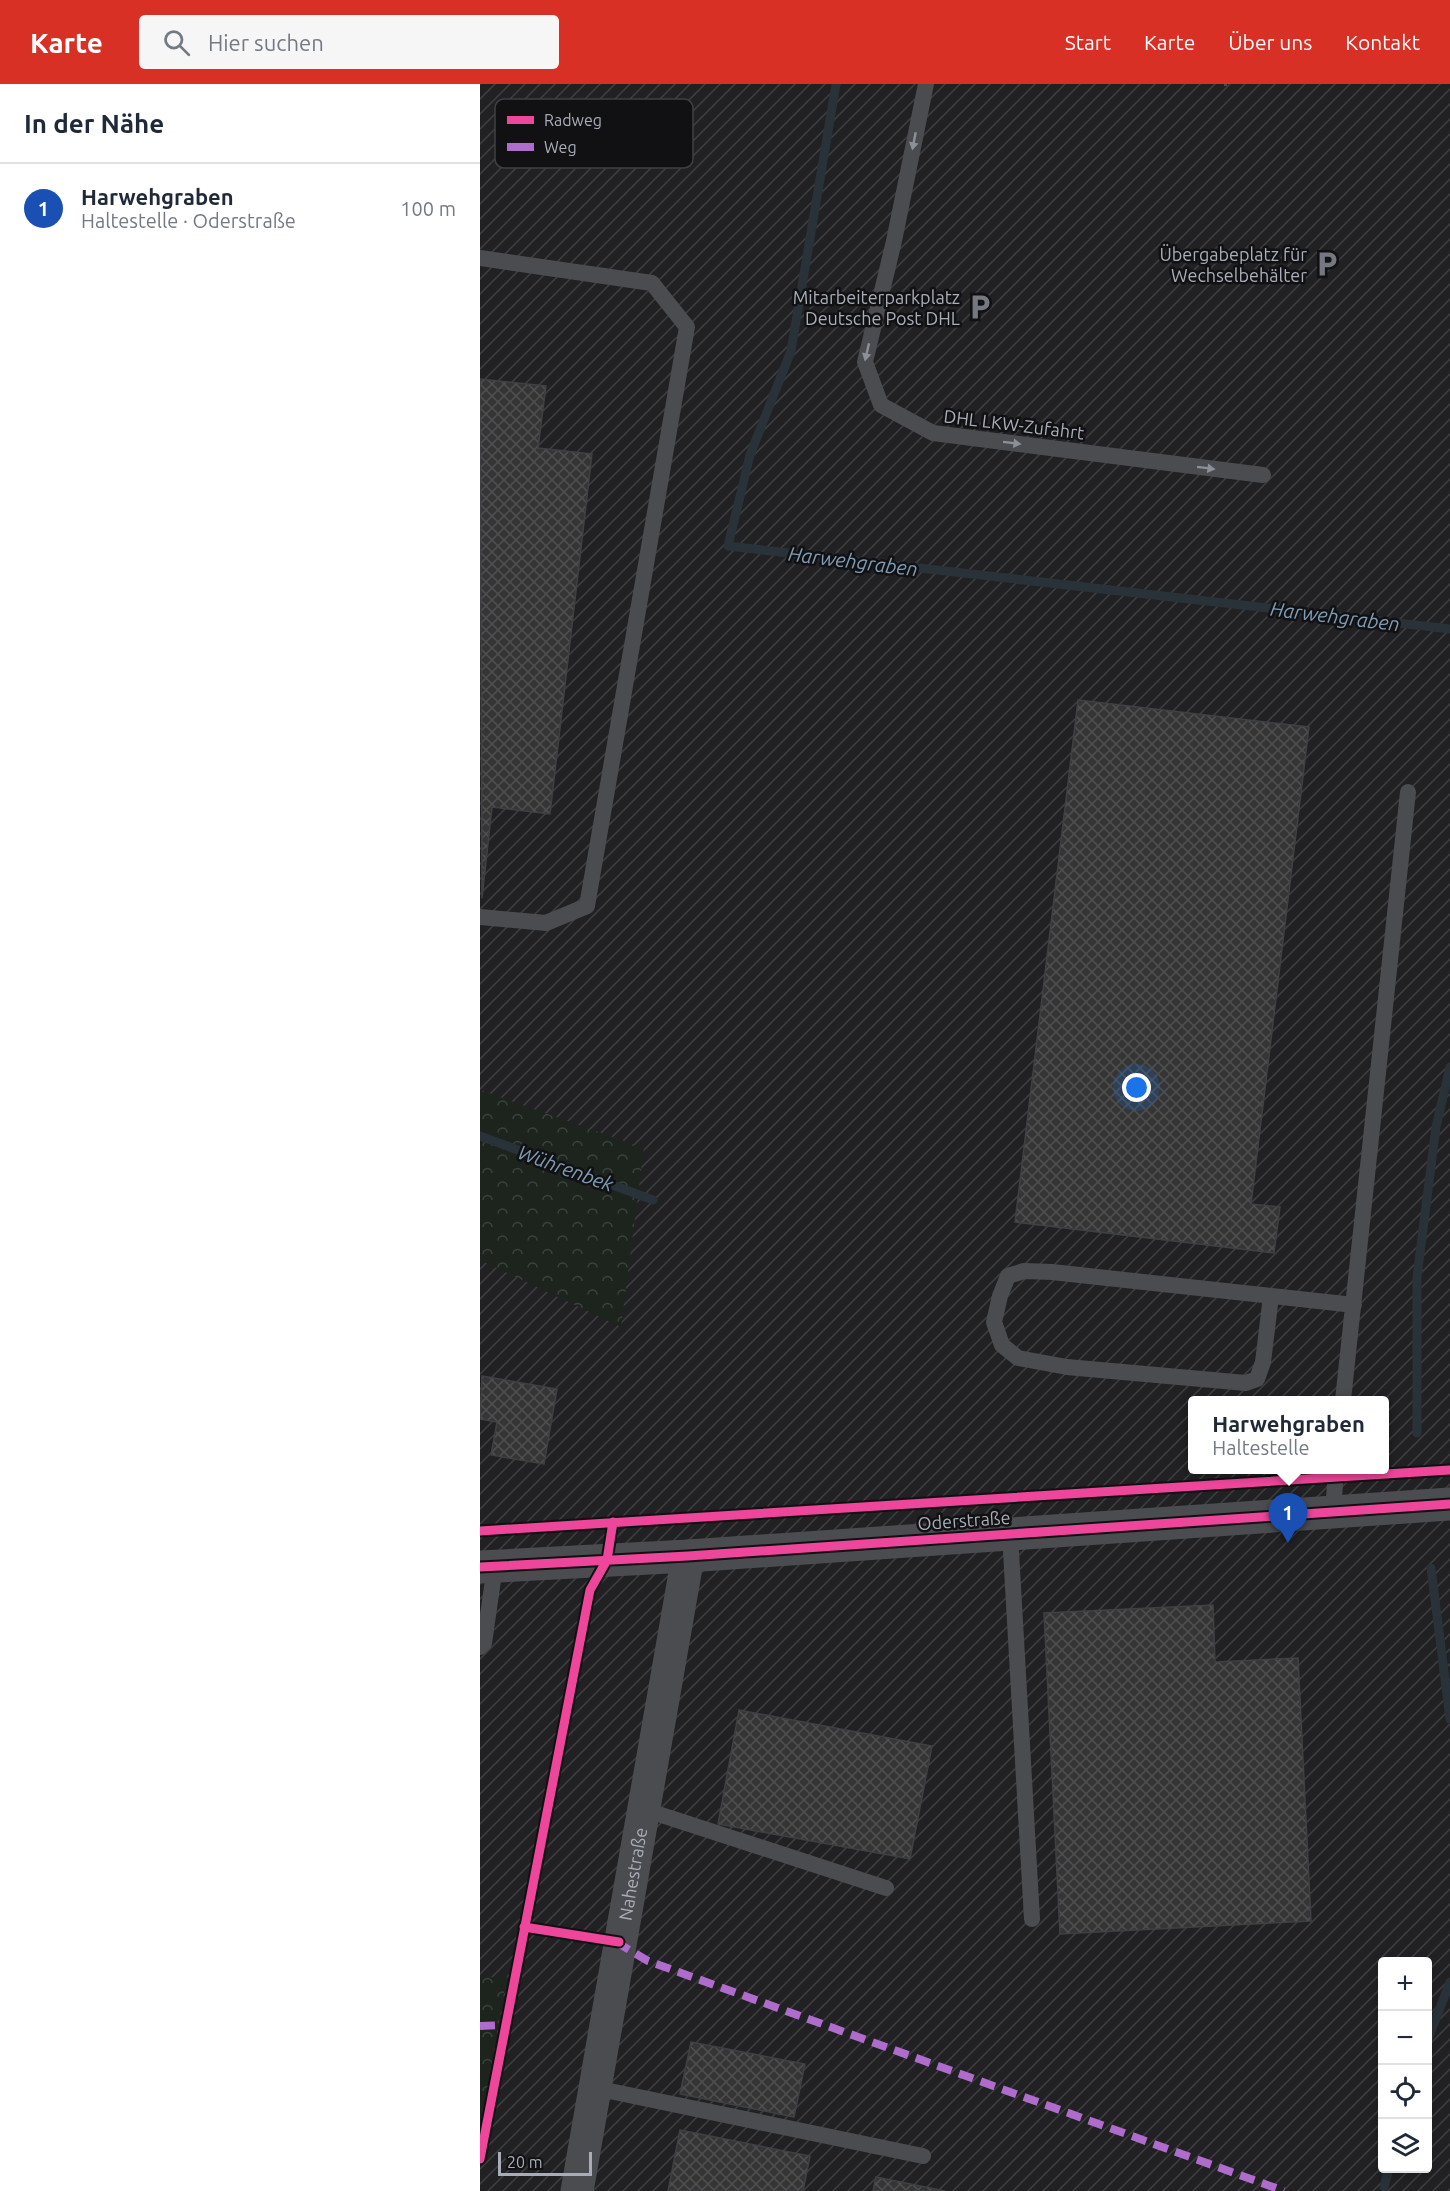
<!DOCTYPE html>
<html lang="de">
<meta charset="utf-8">
<style>
body{margin:0;font-family:Ubuntu,sans-serif;background:#f6f6f7;color:#1f2937}
.controls{position:absolute;right:18px;bottom:18px;display:grid;overflow:hidden;border-radius:6px;box-shadow:0 3px 9px #0003}
.controls button{width:54px;height:54px;display:grid;place-items:center;padding:0;border:0;border-bottom:2px solid #e0e1e3;background:#fff;color:#1f2937;font:30px sans-serif}
.scale{position:absolute;left:18px;bottom:15px;width:94px;box-sizing:border-box;padding-left:6px;border:3px solid #a8adb8;border-top:0;font-size:16px;line-height:21px;white-space:nowrap;color:#a8adb8;-webkit-text-stroke:4px #111113;paint-order:stroke}
.you{position:absolute;left:657px;top:1004px;width:21px;height:21px;margin:-15px;border:4px solid #fff;border-radius:50%;background:#1a73e8;box-shadow:0 0 0 9px #1a73e833}
.badge{display:grid;place-items:center;width:39px;height:39px;border-radius:50%;background:#d93025;color:#fff;font-size:20px;font-weight:700}
.pin{position:absolute;translate:-50% -50px;filter:drop-shadow(0 2px 3px #0008)}
.pin::after{content:'';position:absolute;top:32px;width:21px;height:18px;background:inherit;clip-path:polygon(0 0,100% 0,50% 100%)}
.popup{position:absolute;left:708px;top:1312px;width:201px;height:78px;box-sizing:border-box;display:grid;place-content:center;border-radius:6px;background:#fff;filter:drop-shadow(0 2px 4px #0005);font-size:20px;white-space:nowrap;color:#747a83}
.popup b{font-size:22px;color:#1f2937}
.popup::after{content:'';position:absolute;left:50%;top:100%;margin-left:-12px;border:12px solid transparent;border-top-color:#fff}
.list{margin:0;padding:0;list-style:none}
h2{display:flex;justify-content:space-between;align-items:center;height:78px;margin:0;padding:0 24px;font-size:26px}
h2 small{font-size:20px;font-weight:400;color:#747a83}
.list li{display:grid;grid-template-columns:39px 1fr auto;gap:18px;align-items:center;box-sizing:border-box;height:90px;padding:0 24px;border-top:2px solid #e0e1e3}
.list b{display:block;font-size:22px;white-space:nowrap}
.list p{margin:0;font-size:20px;white-space:nowrap;color:#747a83}
.list em{font-size:20px;font-style:normal;color:#747a83}
.icon{flex:none;width:33px;height:33px;fill:none;stroke:currentColor;stroke-width:2;stroke-linecap:round;stroke-linejoin:round}
.map{position:relative;flex:none;width:970px;height:2107px;overflow:hidden}
header{display:flex;align-items:center;gap:36px;box-sizing:border-box;height:84px;padding:0 30px;background:#d93025;color:#fff}
header strong{font-size:28px}
nav{display:flex;gap:33px;margin-inline-start:auto;font-size:21px}
.search{width:420px;height:54px;background:#f6f6f7;display:flex;align-items:center;gap:15px;box-sizing:border-box;padding:0 21px;border-radius:6px;color:#747a83;font-size:22px}
main{display:flex}
aside{flex:1;background:#fff}
.map>svg:first-child{display:block}
.industrial{fill:url(#industrial-furrows);fill-rule:evenodd}
.forest{fill:url(#forest-crowns)}
.lines{fill:none;stroke-linecap:round;stroke-linejoin:round}
.stream{stroke:#2a3239;stroke-width:9}
.building{fill:url(#building-cross-hatch);stroke:#3f4043;stroke-width:1.5}
.path{stroke:#4d4e52;stroke-width:4;stroke-dasharray:3 4.5;stroke-linecap:butt}
.lane{stroke:#4b4c50;stroke-width:16}
.street{stroke:#4b4c50;stroke-width:33}
.quiet{stroke:#b06ccc;stroke-width:8;stroke-dasharray:15 8;stroke-linecap:butt}
.cycleway-casing{stroke:#111113;stroke-width:13}
.cycleway{stroke:#ed469a;stroke-width:9}
.oneway{fill:#8c9099}
.labels{text-anchor:middle;dominant-baseline:central;stroke-width:5;stroke-linejoin:round;paint-order:stroke}
.poi-label{font-size:18px;fill:#a8adb8;stroke:#111113;text-anchor:end}
.street-label{font-size:18px;fill:#a8adb8;stroke:#111113}
.water-label{font-size:20px;font-style:italic;fill:#7f9bb3;stroke:#111113}
.key{fill:#111113;stroke:#3e4045;stroke-width:1.5}
.key-label{font-size:16px;fill:#a8adb8}
</style>
<header>
<strong>Karte</strong>
<div class="search"><svg class="icon" aria-label="search" viewBox="0 0 24 24"><circle cx="10" cy="10" r="6"/><path d="M15 15l6 6"/></svg>Hier suchen</div>
<nav><a>Start</a><a>Karte</a><a>Über uns</a><a>Kontakt</a></nav>
</header>
<main>
<aside>
<h2>In der Nähe<small></small></h2>
<ul class="list">
<li><span class="badge" style="background:#1a4fb4">1</span><div><b>Harwehgraben</b><p>Haltestelle · Oderstraße</p></div><em>100 m</em></li>
</ul>
</aside>
<div class="map">
<svg width="970" height="2107" viewBox="0 0 970 2107">
<defs>
<pattern id="industrial-furrows" width="10" height="10" patternUnits="userSpaceOnUse" patternTransform="scale(1.5)"><rect width="10" height="10" fill="#212123"/><path d="M-1 1l2-2M0 10L10 0M9 11l2-2" fill="none" stroke="#3e3f41"/></pattern>
<pattern id="forest-crowns" width="20" height="18" patternUnits="userSpaceOnUse" patternTransform="scale(1.5)"><rect width="20" height="18" fill="#1d241e"/><path d="M2 6a3 3 0 1 1 6 0M12 15a3 3 0 1 1 6 0" fill="none" stroke="#3b413d"/></pattern>
<pattern id="building-cross-hatch" width="8" height="8" patternUnits="userSpaceOnUse" patternTransform="scale(1.5)"><rect width="8" height="8" fill="#353536"/><path d="M0 0l8 8M0 8l8-8" fill="none" stroke="#4f5051"/></pattern>
</defs>
<rect width="100%" height="100%" fill="#171717"/>
<!-- industrial -->
<path class="industrial" d="M 0,0 L 970,0 L 970,2107 L 0,2107 ZM 712,1316 L 904,1316 L 904,1386 L 712,1386 ZM 902,1878 L 948,1878 L 948,2084 L 902,2084 Z"/>
<!-- forest -->
<path class="forest" d="M 0,1006 L 164,1064 L 141,1243 L 0,1176 Z
M 27,1892 L 0,2044 L 0,1894 Z"/>
<g class="lines">
<!-- stream -->
<path class="stream" d="M 356,0 L 311,267 L 270,371 L 248,462 L 970,545
M 0,1052 L 173,1116
M 937,1349 L 937,1193 L 956,1043 L 970,983
M 951,1484 L 970,1635
M 948,1955 L 970,1898
M 904,2103 L 909,2084"/>
</g>
<!-- building -->
<path class="building" d="M 0,295 L 66,302 L 58,364 L 112,370 L 70,730 L 12,723 L 2,814 Z
M 598,616 L 829,643 L 771,1120 L 800,1123 L 794,1169 L 535,1138 Z
M 2,1292 L 77,1305 L 64,1380 L 11,1371 L 17,1338 L 0,1335 Z
M 733,1521 L 735,1578 L 818,1574 L 831,1837 L 580,1850 L 564,1529 Z
M 259,1626 L 452,1662 L 430,1775 L 238,1740 Z
M 211,1958 L 325,1980 L 314,2033 L 200,2010 Z
M 200,2046 L 330,2072 L 323,2107 L 188,2107 Z
M 396,2093 L 465,2107 L 393,2107 Z"/>
<g class="lines">
<!-- path -->
<path class="path" d="M 744,0 L 750,0"/>
<!-- lane -->
<path class="lane" d="M 446,0 L 414,157 L 385,278 L 401,321 L 453,349 L 783,391
M 0,174 L 172,199 L 207,243 L 107,822 L 66,839 L 0,833
M 791,1212 L 783,1278 L 777,1295 L 766,1299 L 587,1283 L 538,1274 L 522,1261 L 514,1238 L 520,1212 L 528,1192 L 544,1187 L 572,1188 L 874,1221
M 863,1316 L 928,708
M 853,1428 L 856,1386
M 530,1450 L 552,1835
M 0,1563 L 4,1559 L 15,1482
M 163,1725 L 406,1804
M 115,2004 L 443,2072"/>
<!-- street -->
<g class="street">
<path d="M 0,1483 L 208,1472 L 970,1420"/>
<path id="s1" d="M 97,2107 L 208,1472"/>
</g>
<!-- quiet -->
<path class="quiet" d="M 136,1858 L 168,1877 L 804,2107
M 0,1942 L 24,1941"/>
<defs>
<path id="cycleway" d="M 0,1447 L 970,1386
M 0,1483 L 208,1472 L 970,1420
M 44,1843 L 139,1858
M 0,2075 L 110,1506 L 127,1476 L 133,1438"/>
</defs>
<!-- cycleway casing -->
<use href="#cycleway" class="cycleway-casing"/>
<!-- cycleway -->
<use href="#cycleway" class="cycleway"/>
</g>
<!-- one-way arrows -->
<defs><path id="oneway-solid" d="M-6-.8H1V-3.2L6.5 0L1 3.2V.8H-6Z" transform="scale(1.5)"/></defs>
<g class="oneway">
<use href="#oneway-solid" transform="translate(434 57) rotate(101)"/>
<use href="#oneway-solid" transform="translate(387 268) rotate(103)"/>
<use href="#oneway-solid" transform="translate(532 359) rotate(7)"/>
<use href="#oneway-solid" transform="translate(726 384) rotate(7)"/>
</g>
<!-- icons -->
<defs>
<symbol id="parking-bare" viewBox="-9 -9 18 18"><path d="M-3.5-5.5H1a3.5 3.5 0 0 1 0 7H-1V5.5H-3.5ZM-1-3.4V-.6H.8a1.4 1.4 0 0 0 0-2.8Z" fill="#757880" stroke="#111113" stroke-width="2.5" paint-order="stroke"/></symbol>
</defs>
<g fill-rule="evenodd">
<use href="#parking-bare" x="828" y="161" width="38" height="38"/>
<use href="#parking-bare" x="481" y="204" width="38" height="38"/>
</g>
<g class="labels">
<!-- poi labels -->
<g class="poi-label">
<text x="827" y="170">Übergabeplatz für<tspan x="827" dy="21">Wechselbehälter</tspan></text>
<text x="480" y="213">Mitarbeiterparkplatz<tspan x="480" dy="21">Deutsche Post DHL</tspan></text>
</g>
<!-- street labels -->
<g class="street-label">
<text transform="translate(534 340) rotate(7)">DHL LKW-Zufahrt</text>
<text transform="translate(484 1436) rotate(-4)">Oderstraße</text>
<text stroke="none"><textPath href="#s1" startOffset="322">Nahestraße</textPath></text>
</g>
<!-- water labels -->
<g class="water-label">
<text transform="translate(373 477) rotate(7)">Harwehgraben</text>
<text transform="translate(855 532) rotate(7)">Harwehgraben</text>
<text transform="translate(86 1084) rotate(20)">Wührenbek</text>
</g>
</g>
<!-- legend -->
<rect x="15" y="15" width="198" height="69" rx="9" class="key"/>
<rect x="27" y="32" width="27" height="8" fill="#ed469a"/>
<rect x="27" y="59" width="27" height="8" fill="#b06ccc"/>
<g class="key-label">
<text x="64" y="42">Radweg</text>
<text x="64" y="69">Weg</text>
</g>
</svg>
<div class="controls">
<button>+</button>
<button>−</button>
<button><svg class="icon" aria-label="locate" viewBox="0 0 24 24"><circle cx="12" cy="12" r="6"/><path d="M12 2v4M12 18v4M2 12h4M18 12h4"/></svg></button>
<button><svg class="icon" aria-label="layers" viewBox="0 0 24 24"><path d="M12 4l9 5-9 5-9-5zM3 14l9 5 9-5"/></svg></button>
</div>
<div class="scale">20 m</div>
<div class="you"></div>
<div class="pin badge" style="left:808px;top:1459px;background:#1a4fb4">1</div>
<div class="popup"><b>Harwehgraben</b>Haltestelle</div>
</div>
</main>
